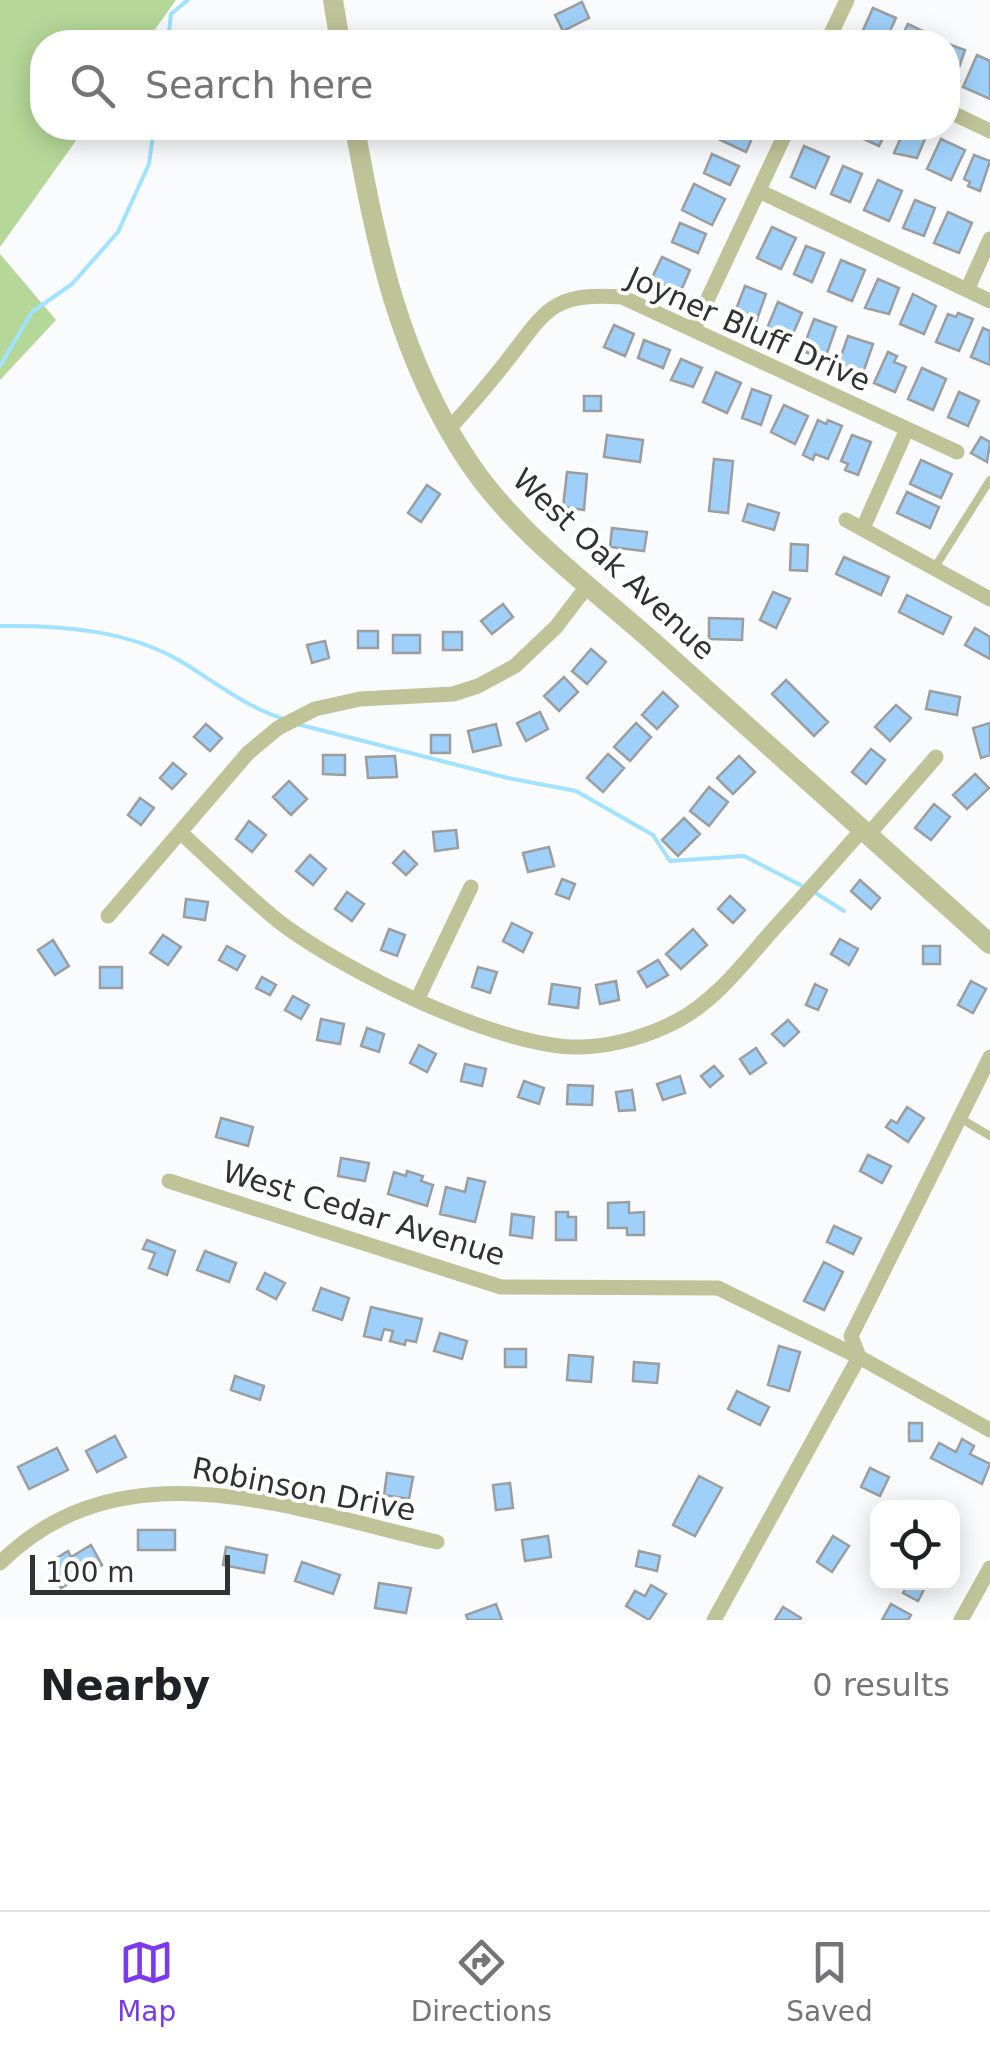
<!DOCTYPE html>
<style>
body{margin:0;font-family:"DejaVu Sans",sans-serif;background:#f6f6f6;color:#202124}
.controls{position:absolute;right:30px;bottom:30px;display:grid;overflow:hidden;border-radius:20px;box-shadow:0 5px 25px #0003}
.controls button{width:90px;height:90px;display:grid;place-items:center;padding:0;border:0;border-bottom:2px solid #e0e0e0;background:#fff;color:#202124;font:50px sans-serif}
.scale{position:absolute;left:30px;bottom:25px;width:200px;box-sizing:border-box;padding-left:10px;border:5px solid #313232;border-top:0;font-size:28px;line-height:35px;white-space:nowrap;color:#313232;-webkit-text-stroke:8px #fff;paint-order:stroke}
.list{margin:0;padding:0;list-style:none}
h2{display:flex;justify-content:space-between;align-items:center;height:130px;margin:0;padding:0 40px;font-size:42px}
h2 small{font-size:32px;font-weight:400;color:#757577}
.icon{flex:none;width:55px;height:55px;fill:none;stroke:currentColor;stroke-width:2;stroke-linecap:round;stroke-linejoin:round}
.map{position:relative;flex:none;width:990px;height:1620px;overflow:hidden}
.search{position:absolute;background:#fff;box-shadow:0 5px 25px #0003;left:30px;right:30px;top:30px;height:110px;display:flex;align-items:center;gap:25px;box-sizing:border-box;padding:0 35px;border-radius:40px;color:#757577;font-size:38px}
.sheet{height:290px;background:#fff}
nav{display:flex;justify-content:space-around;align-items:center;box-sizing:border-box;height:140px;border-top:2px solid #e0e0e0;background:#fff;font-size:28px;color:#757577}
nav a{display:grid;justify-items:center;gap:5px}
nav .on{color:#7c3aed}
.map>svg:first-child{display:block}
.green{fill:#b5d798}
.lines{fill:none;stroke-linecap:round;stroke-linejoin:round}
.stream{stroke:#a0e2ff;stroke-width:4}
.building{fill:#9ed0f9;stroke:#9b9d9e;stroke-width:2.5}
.service{stroke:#bfc398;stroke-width:8}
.minor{stroke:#bfc398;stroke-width:15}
.tertiary{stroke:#bfc398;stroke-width:20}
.labels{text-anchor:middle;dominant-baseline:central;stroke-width:8;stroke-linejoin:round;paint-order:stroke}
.street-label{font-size:30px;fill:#313232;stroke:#fff}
</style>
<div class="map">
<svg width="990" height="1620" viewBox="0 0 990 1620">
<rect width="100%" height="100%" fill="#f9fbfc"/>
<!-- green -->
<path class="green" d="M 0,0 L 176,0 L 146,42 L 42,42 L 42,128 L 85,128 L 0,247 Z
M 0,254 L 56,320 L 0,380 Z"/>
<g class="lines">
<!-- stream -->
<path class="stream" d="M 168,42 L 171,14 L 188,0
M 0,366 L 32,312 L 72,284 L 118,232 L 149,164 L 154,128
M 0,626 C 60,625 129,630 182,662 C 215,682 246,707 284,719
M 297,724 L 508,778 L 576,791 L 653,835 L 670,861 L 744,856 L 806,888
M 814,892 L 844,911"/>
</g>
<!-- building -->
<path class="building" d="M 582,2 L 589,18 L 563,31 L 555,15 Z
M 873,8 L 896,18 L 885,42 L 859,39 Z
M 908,24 L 929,34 L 925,42 L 899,42 Z
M 948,44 L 965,50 L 954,82 L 948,80 Z
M 977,55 L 990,61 L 990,99 L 963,87 Z
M 721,128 L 753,128 L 756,129 L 746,152 L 716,138 Z
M 888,128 L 879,146 L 855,135 L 859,128 Z
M 905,128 L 927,134 L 917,158 L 894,153 Z
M 941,139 L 965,150 L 951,180 L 927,169 Z
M 804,146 L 829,157 L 815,188 L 791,177 Z
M 712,154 L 739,166 L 730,185 L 704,173 Z
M 974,155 L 990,161 L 980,191 L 968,186 L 970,182 L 964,179 Z
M 843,166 L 862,174 L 850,202 L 831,194 Z
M 878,180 L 902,191 L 889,221 L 864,210 Z
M 694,184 L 725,199 L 712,225 L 682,210 Z
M 915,200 L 935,208 L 924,236 L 903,228 Z
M 948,212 L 972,223 L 959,253 L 934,243 Z
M 680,223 L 706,234 L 698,253 L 672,242 Z
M 772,227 L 796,238 L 781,269 L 757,258 Z
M 806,246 L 824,253 L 812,282 L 794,274 Z
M 662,257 L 690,270 L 680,293 L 651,280 Z
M 841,260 L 865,270 L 852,301 L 828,291 Z
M 878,279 L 899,288 L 889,314 L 865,308 Z
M 745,286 L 766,294 L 755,325 L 733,317 Z
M 913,294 L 936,306 L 924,334 L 900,324 Z
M 778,302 L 802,313 L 789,343 L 765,333 Z
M 958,313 L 973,319 L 959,351 L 936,342 L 948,314 L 956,317 Z
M 814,319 L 836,327 L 825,359 L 802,351 Z
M 614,325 L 634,334 L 625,356 L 604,347 Z
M 983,328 L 990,331 L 990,365 L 971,357 Z
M 848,336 L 873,344 L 862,376 L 837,367 Z
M 644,340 L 670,350 L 663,368 L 638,358 Z
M 888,352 L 897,356 L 894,362 L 906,367 L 895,392 L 874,383 Z
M 681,359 L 702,368 L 693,387 L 671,380 Z
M 922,368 L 946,379 L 933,410 L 908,399 Z
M 716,372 L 741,383 L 727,413 L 703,402 Z
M 752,389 L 771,396 L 761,425 L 742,418 Z
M 959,392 L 979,401 L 968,426 L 948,417 Z
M 584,396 L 601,396 L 601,411 L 584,411 Z
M 784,405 L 808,416 L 795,444 L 771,432 Z
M 818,420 L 826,424 L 828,420 L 842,426 L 828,459 L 815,454 L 813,460 L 803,455 Z
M 607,435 L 643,440 L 640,462 L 604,457 Z
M 852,435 L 871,442 L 858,475 L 845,470 L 848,464 L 841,461 Z
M 981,437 L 990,442 L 987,462 L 971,453 Z
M 714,459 L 733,461 L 728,513 L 709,511 Z
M 921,460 L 952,474 L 941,498 L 910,484 Z
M 567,472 L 587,474 L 584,510 L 563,507 Z
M 427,485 L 440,494 L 421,522 L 408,513 Z
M 907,492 L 939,507 L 930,528 L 897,513 Z
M 748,504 L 779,513 L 774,530 L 743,521 Z
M 612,528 L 647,532 L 644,551 L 610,547 Z
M 791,544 L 808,545 L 807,571 L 790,570 Z
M 844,557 L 889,577 L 881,595 L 836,574 Z
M 773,592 L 790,599 L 776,628 L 760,620 Z
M 907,595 L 951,617 L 943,634 L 899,612 Z
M 503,604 L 513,617 L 492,634 L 481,621 Z
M 709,618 L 743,619 L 742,640 L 709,639 Z
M 975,628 L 990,637 L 990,659 L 965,645 Z
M 358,631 L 378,631 L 378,648 L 358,648 Z
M 443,632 L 462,632 L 462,650 L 443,650 Z
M 393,635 L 420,635 L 420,653 L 393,653 Z
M 325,641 L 329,658 L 312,663 L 307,645 Z
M 591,649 L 606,662 L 587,684 L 572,671 Z
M 564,677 L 578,692 L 559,711 L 544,696 Z
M 786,680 L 828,722 L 814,736 L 772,694 Z
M 930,691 L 960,697 L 957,715 L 926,709 Z
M 663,692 L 678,706 L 657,729 L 642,715 Z
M 896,705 L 911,718 L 890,741 L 875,727 Z
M 540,712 L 548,729 L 526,741 L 517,723 Z
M 636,723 L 651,737 L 630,761 L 614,747 Z
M 990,723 L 990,755 L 981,758 L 973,728 Z
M 206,724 L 222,738 L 210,751 L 194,737 Z
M 496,724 L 501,745 L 473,752 L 468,731 Z
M 431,735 L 450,735 L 450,753 L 431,753 Z
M 871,749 L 885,760 L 866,784 L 852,772 Z
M 608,754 L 624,768 L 603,792 L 587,778 Z
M 323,755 L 345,755 L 345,775 L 323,774 Z
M 395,756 L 397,777 L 368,778 L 366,757 Z
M 739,756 L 755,772 L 733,794 L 717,778 Z
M 173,763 L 186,774 L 172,789 L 160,778 Z
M 975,774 L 989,788 L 967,809 L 953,795 Z
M 289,781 L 307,799 L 291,815 L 273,797 Z
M 709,787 L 728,802 L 709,826 L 690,811 Z
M 140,798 L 154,808 L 141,825 L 128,815 Z
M 934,804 L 950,817 L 931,840 L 915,828 Z
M 684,818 L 700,834 L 678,856 L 662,840 Z
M 249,821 L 266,835 L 252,852 L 236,839 Z
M 456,830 L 458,848 L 435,851 L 433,832 Z
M 549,847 L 554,866 L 528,872 L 523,853 Z
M 404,851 L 417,864 L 406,875 L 393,863 Z
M 310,855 L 326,869 L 313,885 L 296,871 Z
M 562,879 L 575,884 L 569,899 L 556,894 Z
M 860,880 L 880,898 L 871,909 L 851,891 Z
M 347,892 L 364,904 L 352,921 L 335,909 Z
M 730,896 L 745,910 L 733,923 L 718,909 Z
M 186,899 L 208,902 L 205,920 L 184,917 Z
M 512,923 L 532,933 L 523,952 L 503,941 Z
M 389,929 L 405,935 L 397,956 L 381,950 Z
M 693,929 L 707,945 L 681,969 L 666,954 Z
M 163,935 L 181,947 L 168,965 L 150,953 Z
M 840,939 L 858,949 L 849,965 L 831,954 Z
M 53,940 L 69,966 L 55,975 L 38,950 Z
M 227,946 L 245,956 L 237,970 L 219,960 Z
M 923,946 L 940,946 L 940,964 L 923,964 Z
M 658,960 L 668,975 L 647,987 L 638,972 Z
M 100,967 L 122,967 L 122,988 L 100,988 Z
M 478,967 L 497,972 L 490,993 L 472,987 Z
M 262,977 L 276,985 L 270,995 L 256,988 Z
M 616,981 L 619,1000 L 600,1004 L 596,985 Z
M 971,981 L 986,989 L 973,1013 L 958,1005 Z
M 552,984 L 580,988 L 578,1008 L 549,1004 Z
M 815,984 L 827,990 L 818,1010 L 806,1005 Z
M 293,996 L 309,1005 L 301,1019 L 285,1010 Z
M 321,1019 L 344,1024 L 340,1044 L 317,1040 Z
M 788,1020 L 799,1032 L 784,1046 L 772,1034 Z
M 367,1028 L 384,1034 L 379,1052 L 361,1046 Z
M 419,1045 L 436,1054 L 427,1072 L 410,1063 Z
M 756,1048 L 766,1063 L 750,1074 L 740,1059 Z
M 465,1064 L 486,1069 L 482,1086 L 461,1081 Z
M 714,1066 L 723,1076 L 710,1087 L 701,1076 Z
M 680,1076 L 685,1093 L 663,1100 L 657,1084 Z
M 524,1081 L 544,1088 L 539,1104 L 518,1097 Z
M 568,1085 L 593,1086 L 592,1105 L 567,1104 Z
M 632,1090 L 635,1110 L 619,1111 L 616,1092 Z
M 907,1107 L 924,1118 L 908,1142 L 886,1127 L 891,1120 L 897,1123 Z
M 221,1118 L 253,1127 L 248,1146 L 216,1137 Z
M 868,1155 L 891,1166 L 882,1183 L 860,1171 Z
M 341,1158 L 369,1163 L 365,1181 L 338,1176 Z
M 407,1171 L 423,1176 L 421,1181 L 433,1185 L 427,1206 L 388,1194 L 394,1172 L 406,1176 Z
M 468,1178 L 485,1182 L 475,1222 L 440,1214 L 446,1187 L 465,1192 Z
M 629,1202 L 629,1213 L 644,1212 L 644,1235 L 627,1235 L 627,1228 L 608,1228 L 608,1203 Z
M 556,1212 L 568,1212 L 568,1217 L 576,1217 L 576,1240 L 556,1240 Z
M 512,1214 L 534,1217 L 532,1238 L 510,1235 Z
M 834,1226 L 861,1238 L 853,1254 L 827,1242 Z
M 147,1240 L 175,1251 L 167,1275 L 149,1268 L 155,1253 L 143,1249 Z
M 205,1251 L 236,1263 L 229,1282 L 197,1270 Z
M 824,1262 L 843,1272 L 824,1310 L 804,1301 Z
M 265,1273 L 285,1283 L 276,1299 L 257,1289 Z
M 321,1288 L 349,1298 L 342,1320 L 313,1310 Z
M 371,1307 L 422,1319 L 416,1342 L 406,1340 L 405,1345 L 390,1341 L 393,1331 L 384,1329 L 381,1340 L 364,1336 Z
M 440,1333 L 467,1341 L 462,1359 L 434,1351 Z
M 779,1346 L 800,1352 L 789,1391 L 768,1385 Z
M 505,1349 L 526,1349 L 526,1367 L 505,1367 Z
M 569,1355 L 593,1357 L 591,1382 L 567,1380 Z
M 634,1362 L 659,1364 L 657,1383 L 633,1381 Z
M 235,1376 L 264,1386 L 260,1400 L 231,1390 Z
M 737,1391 L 769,1407 L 760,1425 L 728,1409 Z
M 909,1423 L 922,1423 L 922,1441 L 909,1441 Z
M 115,1436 L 126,1457 L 97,1472 L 86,1451 Z
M 962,1439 L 974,1446 L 970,1454 L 990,1464 L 982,1484 L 931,1458 L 939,1443 L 956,1452 Z
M 57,1448 L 68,1470 L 29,1489 L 18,1467 Z
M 870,1468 L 889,1477 L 880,1496 L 861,1487 Z
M 387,1473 L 413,1477 L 409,1499 L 384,1495 Z
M 699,1476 L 722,1488 L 695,1536 L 673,1525 Z
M 510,1483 L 513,1508 L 496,1510 L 493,1485 Z
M 138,1530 L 175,1530 L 175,1550 L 138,1550 Z
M 548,1536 L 551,1557 L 525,1561 L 522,1540 Z
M 833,1536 L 849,1546 L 832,1572 L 817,1562 Z
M 91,1545 L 102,1565 L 61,1588 L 47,1564 L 68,1551 L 71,1557 Z
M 226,1547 L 267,1555 L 264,1573 L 223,1565 Z
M 639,1551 L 660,1556 L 657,1571 L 636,1566 Z
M 302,1562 L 340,1575 L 333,1594 L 295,1581 Z
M 909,1582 L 928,1582 L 918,1601 L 903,1593 Z
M 379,1583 L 411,1588 L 406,1613 L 375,1608 Z
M 651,1585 L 666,1594 L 649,1620 L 626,1606 L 635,1591 L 645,1596 Z
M 496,1604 L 502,1620 L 468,1620 L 466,1615 Z
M 891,1604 L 911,1615 L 908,1620 L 882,1620 Z
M 783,1607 L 801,1618 L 800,1620 L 775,1620 Z"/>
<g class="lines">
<!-- service -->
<path class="service" d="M 935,567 L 990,480
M 960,1118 L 990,1136"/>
<!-- minor -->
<path class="minor" d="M 827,42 L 847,0
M 948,111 L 990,131
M 759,191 L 990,301
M 967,290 L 990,239
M 694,328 L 788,128
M 449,429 C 469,407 488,385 506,362 C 546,311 550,292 622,297 L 957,452
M 846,520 L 990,599
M 863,528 L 907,429
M 181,833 C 213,862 244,893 277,920 C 341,970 502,1050 583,1047 C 615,1046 650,1035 677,1021 C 715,1001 743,964 771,932 C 802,898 832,864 862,830
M 868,835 L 936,757
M 108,916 L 248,753 L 278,728 L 315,709 L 360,699 L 453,694 L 478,686 L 515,666 L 556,627 L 588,585
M 417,1000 L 471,887
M 169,1181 L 501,1287 L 718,1288 L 859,1357 L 990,1430
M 0,1563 C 122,1442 292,1509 437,1542
M 714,1620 L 859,1357 L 851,1336 L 990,1057
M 961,1620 L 990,1568"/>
<!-- tertiary -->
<path class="tertiary" d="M 333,0 L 340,42
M 355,128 C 376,247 400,359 468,461 C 515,532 589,585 652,641 C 764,742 877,843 990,944"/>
</g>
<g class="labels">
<!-- street labels -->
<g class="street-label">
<text transform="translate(749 329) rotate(24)">Joyner Bluff Drive</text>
<text transform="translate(614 564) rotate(43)">West Oak Avenue</text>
<text transform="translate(364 1213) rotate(17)">West Cedar Avenue</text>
<text transform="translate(304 1489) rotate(11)">Robinson Drive</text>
</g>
</g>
</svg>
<div class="controls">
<button><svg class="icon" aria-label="locate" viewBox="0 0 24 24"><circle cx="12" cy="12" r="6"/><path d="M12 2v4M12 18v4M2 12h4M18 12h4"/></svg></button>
</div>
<div class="scale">100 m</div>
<div class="search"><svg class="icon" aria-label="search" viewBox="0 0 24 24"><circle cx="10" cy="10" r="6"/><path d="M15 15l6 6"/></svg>Search here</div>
</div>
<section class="sheet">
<h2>Nearby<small>0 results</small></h2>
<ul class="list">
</ul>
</section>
<nav>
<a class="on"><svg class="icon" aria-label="map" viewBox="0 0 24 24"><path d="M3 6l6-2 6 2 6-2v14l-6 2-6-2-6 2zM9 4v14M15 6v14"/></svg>Map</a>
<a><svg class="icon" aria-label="directions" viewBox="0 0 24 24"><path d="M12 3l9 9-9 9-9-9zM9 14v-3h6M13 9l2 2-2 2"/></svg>Directions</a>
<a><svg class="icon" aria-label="saved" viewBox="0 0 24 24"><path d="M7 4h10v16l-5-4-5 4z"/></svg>Saved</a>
</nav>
